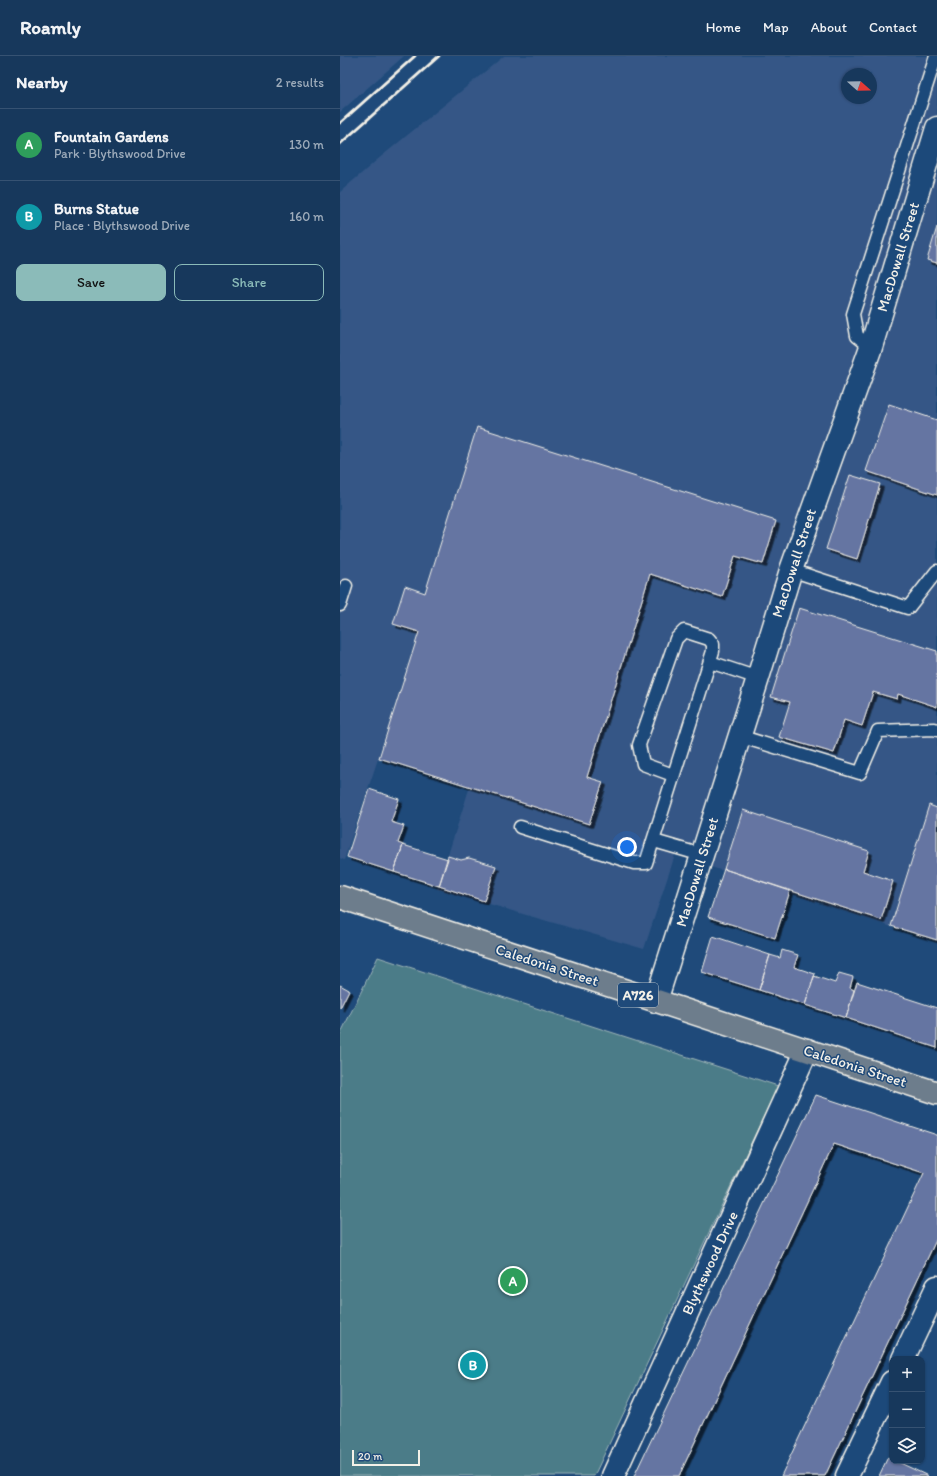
<!DOCTYPE html>
<meta charset="utf-8">
<style>
body{margin:0;font-family:Itim,sans-serif;background:#244365;color:#f1f3f6}
.controls{position:absolute;right:12px;bottom:12px;display:grid;overflow:hidden;border-radius:8px;box-shadow:0 1px 3px #0004}
.controls button{width:36px;height:36px;display:grid;place-items:center;padding:0;border:0;border-bottom:1px solid #365272;background:#17385c;color:#f1f3f6;font:20px sans-serif}
.compass{position:absolute;left:501px;top:12px;width:36px;height:36px;border-radius:50%;background:#17385c;box-shadow:0 1px 3px #0004;rotate:110deg}
.scale{position:absolute;left:12px;bottom:10px;width:68px;box-sizing:border-box;padding-left:4px;border:2px solid #f4f1e8;border-top:0;font-size:11px;line-height:14px;white-space:nowrap;color:#f4f1e8;-webkit-text-stroke:3px #1f4a7a;paint-order:stroke}
.you{position:absolute;left:287px;top:791px;width:14px;height:14px;margin:-10px;border:3px solid #fff;border-radius:50%;background:#1a73e8;box-shadow:0 0 0 6px #1a73e833}
.badge{display:grid;place-items:center;width:26px;height:26px;border-radius:50%;background:#8bbbb9;color:#fff;font-size:13px;font-weight:700}
.pin{position:absolute;translate:-50% -50%;border:2px solid #fff;box-shadow:0 1px 4px #0006}
.list{margin:0;padding:0;list-style:none}
h2{display:flex;justify-content:space-between;align-items:center;height:52px;margin:0;padding:0 16px;font-size:17px}
h2 small{font-size:13px;font-weight:400;color:#9eacbb}
.list li{display:grid;grid-template-columns:26px 1fr auto;gap:12px;align-items:center;box-sizing:border-box;height:72px;padding:0 16px;border-top:1px solid #365272}
.list b{display:block;font-size:15px;white-space:nowrap}
.list p{margin:0;font-size:13px;white-space:nowrap;color:#9eacbb}
.list em{font-size:13px;font-style:normal;color:#9eacbb}
.actions{display:flex;gap:8px;padding:12px 16px}
.actions a{flex:1;padding:9px 0;border:1px solid #8bbbb9;border-radius:8px;text-align:center;font-size:14px;color:#8bbbb9}
.actions .main{background:#8bbbb9;color:#111}
.icon{flex:none;width:22px;height:22px;fill:none;stroke:currentColor;stroke-width:2;stroke-linecap:round;stroke-linejoin:round}
.map{position:relative;flex:none;width:597px;height:1420px;overflow:hidden}
header{display:flex;align-items:center;gap:24px;box-sizing:border-box;height:56px;padding:0 20px;background:#17385c;border-bottom:1px solid #365272}
header strong{font-size:19px}
nav{display:flex;gap:22px;margin-inline-start:auto;font-size:14px}
main{display:flex}
aside{flex:1;background:#17385c}
.map>svg:first-child{display:block}
.built{fill:#345786;fill-rule:evenodd}
.green{fill:#4b7c88;stroke:#a0b6b8}
.building{fill:#6574a2;stroke:#f4f1e8;filter:url(#shadow)}
.lines{fill:none;stroke-linecap:round;stroke-linejoin:round}
.lane-casing{stroke:#f4f1e8;stroke-width:15}
.street-casing{stroke:#f4f1e8;stroke-width:25}
.primary-casing{stroke:#f4f1e8;stroke-width:25}
.lane{stroke:#1f4a7a;stroke-width:12}
.street{stroke:#1f4a7a;stroke-width:22}
.primary{stroke:#6d7d8c;stroke-width:22}
.rail{stroke:#f4f1e8;stroke-width:3}
.labels{text-anchor:middle;dominant-baseline:central;stroke-width:3;stroke-linejoin:round;paint-order:stroke}
.shield{fill:#1f4a7a;stroke:#b4bfc7;stroke-width:1}
.shield-label{font-size:14px;font-weight:bold;fill:#f4f1e8}
.street-label{font-size:15px;fill:#f4f1e8;stroke:#1f4a7a}
</style>
<header>
<strong>Roamly</strong>
<nav><a>Home</a><a>Map</a><a>About</a><a>Contact</a></nav>
</header>
<main>
<aside>
<h2>Nearby<small>2 results</small></h2>
<ul class="list">
<li><span class="badge" style="background:#2e9e5b">A</span><div><b>Fountain Gardens</b><p>Park · Blythswood Drive</p></div><em>130 m</em></li>
<li><span class="badge" style="background:#0f9aa8">B</span><div><b>Burns Statue</b><p>Place · Blythswood Drive</p></div><em>160 m</em></li>
</ul>
<div class="actions"><a class="main">Save</a><a>Share</a></div>
</aside>
<div class="map">
<svg width="597" height="1420" viewBox="0 0 597 1420">
<defs>
<filter id="shadow"><feDropShadow dx="3.5" dy="3.5" stdDeviation="0" flood-color="#0009"/></filter>
</defs>
<rect width="100%" height="100%" fill="#1f4a7a"/>
<filter id="ink" filterUnits="userSpaceOnUse"><feTurbulence type="fractalNoise" baseFrequency=".025" numOctaves="2"/><feDisplacementMap in="SourceGraphic" scale="8" xChannelSelector="R" yChannelSelector="G"/><feConvolveMatrix kernelMatrix="1 2 1 2 8 2 1 2 1" color-interpolation-filters="sRGB"/></filter>
<g filter="url(#ink)">
<!-- built -->
<path class="built" d="M 0,0 L 64,0 L 0,56 Z
M 164,0 L 597,0 L 597,886 L 335,799 L 304,893 L 97,833 L 130,730 L 38,703 L 4,804 L 0,802 L 0,136 L 37,104 ZM 507,18 L 531,18 L 531,42 L 507,42 Z"/>
<!-- green -->
<path class="green" d="M 38,901 L 438,1030 L 254,1420 L 0,1420 L 0,979 Z"/>
<!-- building -->
<path class="building" d="M 597,171 L 597,207 L 587,204 Z
M 549,348 L 597,364 L 597,439 L 526,415 Z
M 137,371 L 436,465 L 423,508 L 395,500 L 382,541 L 310,518 L 247,721 L 263,726 L 249,768 L 39,702 L 79,576 L 53,568 L 65,530 L 85,537 Z
M 510,419 L 540,428 L 517,503 L 486,493 Z
M 459,552 L 597,595 L 597,651 L 558,638 L 557,643 L 533,636 L 522,670 L 504,664 L 494,697 L 439,681 L 450,646 L 431,641 Z
M 29,733 L 59,743 L 51,766 L 64,770 L 58,787 L 63,789 L 54,816 L 7,801 Z
M 589,749 L 597,752 L 597,884 L 551,870 Z
M 403,754 L 529,795 L 523,815 L 553,825 L 541,864 L 384,813 Z
M 63,789 L 108,803 L 99,830 L 54,816 Z
M 108,800 L 121,804 L 129,802 L 156,810 L 144,845 L 99,830 Z
M 384,813 L 450,835 L 435,882 L 368,861 Z
M 373,880 L 430,899 L 419,934 L 362,916 Z
M 442,894 L 458,899 L 454,911 L 475,918 L 465,949 L 419,934 L 430,899 L 440,902 Z
M 499,917 L 513,921 L 510,932 L 514,934 L 506,962 L 465,949 L 474,920 L 495,927 Z
M 517,926 L 597,952 L 597,992 L 506,962 Z
M 0,929 L 9,934 L 0,952 Z
M 476,1039 L 597,1079 L 597,1182 L 485,1420 L 441,1420 L 584,1117 L 494,1088 L 339,1420 L 294,1420 Z
M 548,1401 L 552,1403 L 552,1405 L 556,1405 L 588,1420 L 539,1420 Z"/>
<g class="lines">
<defs>
<path id="lane" d="M 531,291 L 517,280 L 513,258 L 596,0
M 451,514 L 568,552 L 597,515
M 0,549 L 6,530
M 370,606 L 418,622
M 399,680 L 520,717 L 538,675 L 594,673 L 597,674
M 180,771 L 294,807 L 306,807 L 373,595 L 373,588 L 369,583 L 344,575 L 336,583 L 299,689 L 303,708 L 333,719
M 314,785 L 362,799"/>
<path id="street" d="M 316,945 L 418,622 L 451,514 L 531,291 L 597,72
M 563,1303 L 597,1231
M 273,1420 L 467,994
M 507,1420 L 552,1326"/>
<path id="primary" d="M 0,841 L 597,1037"/>
</defs>
<!-- lane casing -->
<use href="#lane" class="lane-casing"/>
<!-- street casing -->
<use href="#street" class="street-casing"/>
<!-- primary casing -->
<use href="#primary" class="primary-casing"/>
<!-- lane -->
<use href="#lane" class="lane"/>
<!-- street -->
<use href="#street" class="street"/>
<!-- primary -->
<use href="#primary" class="primary"/>
<!-- rail -->
<path class="rail" d="M 0,67 L 75,0
M 0,88 L 99,0"/>
</g>
</g>
<g class="labels">
<!-- shield labels -->
<rect class="shield" x="278" y="927" width="40" height="24" rx="3"/>
<g class="shield-label">
<text x="298" y="939">A726</text>
</g>
<!-- street labels -->
<g class="street-label">
<text transform="translate(558 201) rotate(-73)">MacDowall Street</text>
<text transform="translate(454 507) rotate(-72)">MacDowall Street</text>
<text transform="translate(357 816) rotate(-73)">MacDowall Street</text>
<text transform="translate(207 909) rotate(18)">Caledonia Street</text>
<text transform="translate(515 1010) rotate(18)">Caledonia Street</text>
<text transform="translate(370 1207) rotate(-65)">Blythswood Drive</text>
</g>
</g>
</svg>
<div class="controls">
<button>+</button>
<button>−</button>
<button><svg class="icon" aria-label="layers" viewBox="0 0 24 24"><path d="M12 4l9 5-9 5-9-5zM3 14l9 5 9-5"/></svg></button>
</div>
<svg class="compass" viewBox="-18 -18 36 36"><path d="M0-13l5 13h-10z" fill="#e53935"/><path d="M0 13l5-13h-10z" fill="#9eacbb"/></svg>
<div class="scale">20 m</div>
<div class="you"></div>
<div class="pin badge" style="left:173px;top:1225px;background:#2e9e5b">A</div>
<div class="pin badge" style="left:133px;top:1309px;background:#0f9aa8">B</div>
</div>
</main>
